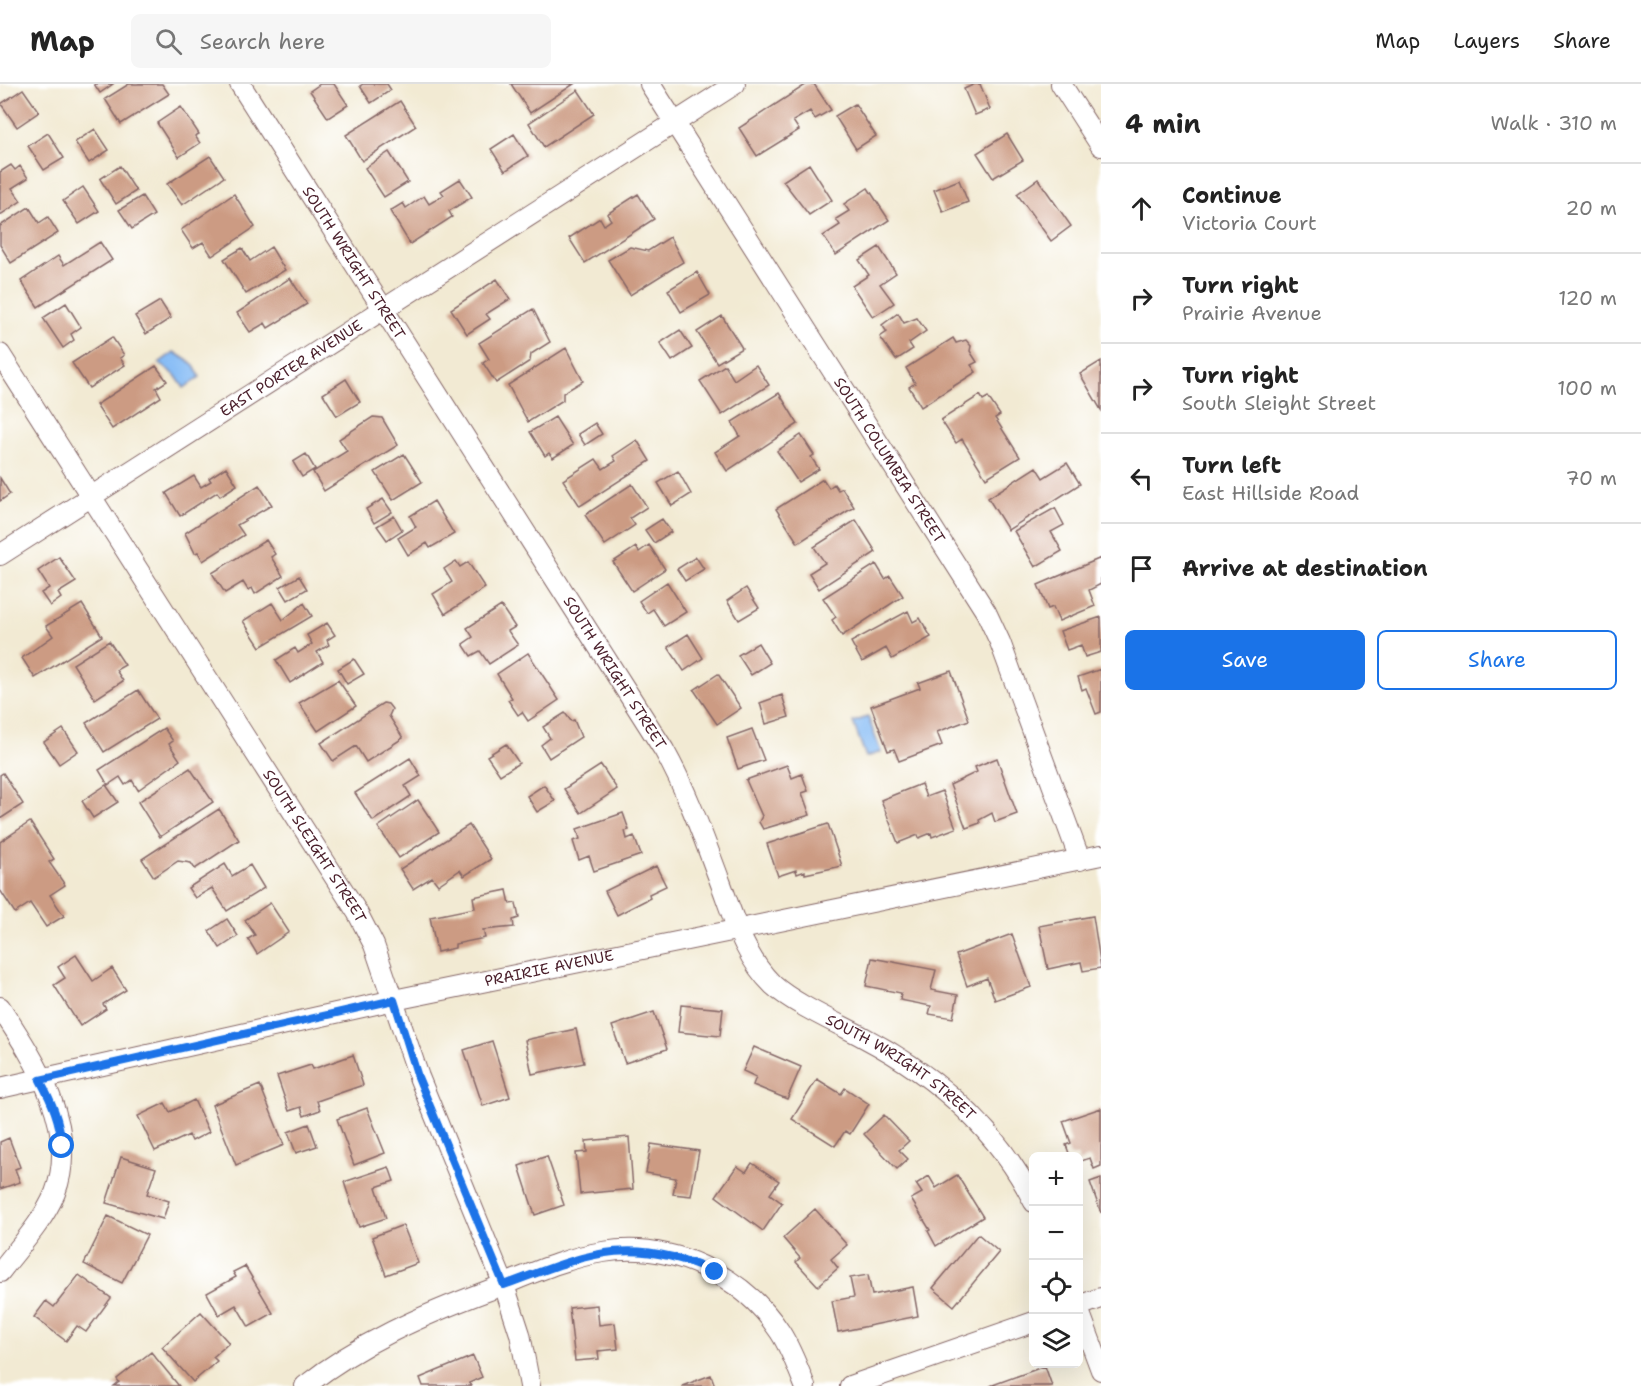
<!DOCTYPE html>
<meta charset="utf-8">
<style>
body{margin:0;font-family:"Shantell Sans",sans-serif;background:#f6f6f6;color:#222}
.controls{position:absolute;right:18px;bottom:18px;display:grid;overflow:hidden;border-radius:9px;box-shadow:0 6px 24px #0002}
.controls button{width:54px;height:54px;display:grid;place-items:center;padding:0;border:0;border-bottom:2px solid #e0e0e0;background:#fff;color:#222;font:30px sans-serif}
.stop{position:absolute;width:18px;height:18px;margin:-14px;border:4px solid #1a73e8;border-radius:50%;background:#fff}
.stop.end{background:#1a73e8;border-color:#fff;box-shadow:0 2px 6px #0008}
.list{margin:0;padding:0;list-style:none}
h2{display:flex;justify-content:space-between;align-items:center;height:78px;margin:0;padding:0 24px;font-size:26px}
h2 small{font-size:20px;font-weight:400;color:#767676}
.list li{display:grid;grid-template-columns:39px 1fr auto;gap:18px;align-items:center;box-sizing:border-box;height:90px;padding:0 24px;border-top:2px solid #e0e0e0}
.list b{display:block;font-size:22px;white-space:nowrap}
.list p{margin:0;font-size:20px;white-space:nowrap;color:#767676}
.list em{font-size:20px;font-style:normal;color:#767676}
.actions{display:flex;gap:12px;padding:18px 24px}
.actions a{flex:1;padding:14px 0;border:2px solid #1a73e8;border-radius:9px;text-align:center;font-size:21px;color:#1a73e8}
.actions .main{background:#1a73e8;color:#fff}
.icon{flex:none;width:33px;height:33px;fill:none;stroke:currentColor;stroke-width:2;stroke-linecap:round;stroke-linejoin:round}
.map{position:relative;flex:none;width:1101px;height:1302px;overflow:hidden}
header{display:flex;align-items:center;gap:36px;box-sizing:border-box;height:84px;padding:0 30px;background:#fff;border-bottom:2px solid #e0e0e0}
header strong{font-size:28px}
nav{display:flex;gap:33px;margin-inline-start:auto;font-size:21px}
.search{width:420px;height:54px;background:#f6f6f6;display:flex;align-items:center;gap:15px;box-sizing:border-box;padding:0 21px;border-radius:9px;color:#767676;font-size:22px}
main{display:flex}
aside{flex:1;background:#fff}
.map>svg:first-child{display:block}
.water{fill:#86bcf5;stroke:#686e90;stroke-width:1.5}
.building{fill:#cc9b83}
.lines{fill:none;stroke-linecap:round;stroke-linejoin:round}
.minor-casing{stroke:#856666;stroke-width:22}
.minor{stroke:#fff;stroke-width:20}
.route{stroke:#1a73e8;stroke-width:8}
.labels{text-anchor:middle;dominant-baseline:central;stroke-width:4.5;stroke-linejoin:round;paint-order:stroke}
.street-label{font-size:15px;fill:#4a1f2b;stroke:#fff}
</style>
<header>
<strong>Map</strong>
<div class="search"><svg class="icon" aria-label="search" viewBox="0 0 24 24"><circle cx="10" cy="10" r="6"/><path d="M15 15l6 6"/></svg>Search here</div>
<nav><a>Map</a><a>Layers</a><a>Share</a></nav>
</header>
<main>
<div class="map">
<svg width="1101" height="1302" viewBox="0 0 1101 1302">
<rect width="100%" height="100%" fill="#fff"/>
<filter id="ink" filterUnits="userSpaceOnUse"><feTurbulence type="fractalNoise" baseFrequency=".0167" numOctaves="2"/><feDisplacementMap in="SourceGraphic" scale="12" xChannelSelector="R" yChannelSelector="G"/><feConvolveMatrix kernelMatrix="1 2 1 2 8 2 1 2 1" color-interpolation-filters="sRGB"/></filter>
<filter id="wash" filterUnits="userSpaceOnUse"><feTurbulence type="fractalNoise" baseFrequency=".008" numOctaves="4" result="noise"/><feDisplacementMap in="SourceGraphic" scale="24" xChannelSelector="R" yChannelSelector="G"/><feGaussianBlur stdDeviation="1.35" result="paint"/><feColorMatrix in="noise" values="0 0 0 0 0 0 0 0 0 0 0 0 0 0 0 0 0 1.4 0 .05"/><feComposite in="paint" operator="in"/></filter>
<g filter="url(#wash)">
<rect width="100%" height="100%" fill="#f2ead3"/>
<!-- water -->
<path class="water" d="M 174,268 L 193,280 L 200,293 L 184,304 L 175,291 L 159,279 Z
M 868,633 L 881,668 L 866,673 L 853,638 Z"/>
<g id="blocks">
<!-- building -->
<path class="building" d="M 94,0 L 113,0 L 100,9 Z
M 129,0 L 162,0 L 169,10 L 121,40 L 105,15 Z
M 320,0 L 334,0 L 348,21 L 328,34 L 310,7 Z
M 363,0 L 387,0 L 391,6 L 371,19 L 360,2 Z
M 511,0 L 574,0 L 530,29 Z
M 807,0 L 814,0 L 831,26 L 815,35 L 810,27 L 793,37 L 799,46 L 757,72 L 739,44 Z
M 975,0 L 980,0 L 990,25 L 975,31 L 964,5 Z
M 23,5 L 39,28 L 17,43 L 1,20 Z
M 578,6 L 594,30 L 544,63 L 529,39 Z
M 400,17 L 416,42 L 362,77 L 346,51 Z
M 855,20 L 876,52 L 856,65 L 835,32 Z
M 181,23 L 199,50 L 195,52 L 200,59 L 179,73 L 157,39 Z
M 95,45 L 109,66 L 89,79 L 75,58 Z
M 48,49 L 64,74 L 44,86 L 28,62 Z
M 514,50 L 528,72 L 505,87 L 491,65 Z
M 1007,50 L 1023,76 L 993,94 L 977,69 Z
M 389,68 L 408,98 L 384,113 L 365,84 Z
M 210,72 L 224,93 L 182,121 L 167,100 Z
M 809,80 L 832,116 L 809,131 L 783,97 Z
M 11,81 L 15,86 L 20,82 L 28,94 L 12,104 L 21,117 L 0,131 L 0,88 Z
M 120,82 L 136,107 L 116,120 L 100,95 Z
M 460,95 L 472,113 L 449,127 L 452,133 L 410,160 L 390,127 L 403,119 L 406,124 L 424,112 L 429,120 L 444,111 L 441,107 Z
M 1038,95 L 1071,142 L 1051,157 L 1017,110 Z
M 959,96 L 968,118 L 943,128 L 934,106 Z
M 83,103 L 99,127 L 79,140 L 63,117 Z
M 868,104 L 889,136 L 836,171 L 823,152 L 840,141 L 836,135 L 849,127 L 844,120 Z
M 234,110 L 255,143 L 212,172 L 203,158 L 193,164 L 181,146 Z
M 638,110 L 654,135 L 585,179 L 569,154 L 600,134 L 604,141 L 611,136 L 607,130 Z
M 142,112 L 154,131 L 132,145 L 119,126 Z
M 29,123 L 39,139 L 48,133 L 58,149 L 11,179 L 0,161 L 0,142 Z
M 670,153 L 683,178 L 630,211 L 608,176 L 630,163 L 648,167 Z
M 100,158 L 112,176 L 38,223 L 21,197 L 58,172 L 64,181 Z
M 271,163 L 285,186 L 246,210 L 224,175 L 242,164 L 250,177 Z
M 879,163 L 896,189 L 880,200 L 894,219 L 873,233 L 852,202 L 869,191 L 859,176 Z
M 697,188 L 710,211 L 681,228 L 668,206 Z
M 290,194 L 307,220 L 268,244 L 265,239 L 250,248 L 237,229 Z
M 497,195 L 510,215 L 486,230 L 490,235 L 467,250 L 451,225 Z
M 160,217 L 171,234 L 146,250 L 135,232 Z
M 66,219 L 81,243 L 71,250 L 74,256 L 63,264 L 43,234 Z
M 533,225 L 550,258 L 531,270 L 530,277 L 496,299 L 483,279 L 489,275 L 479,259 Z
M 898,229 L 904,239 L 917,234 L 926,247 L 909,259 L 913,265 L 896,276 L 880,253 L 887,248 L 882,241 Z
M 722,232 L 742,264 L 717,279 L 697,248 Z
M 680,246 L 692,264 L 672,277 L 660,259 Z
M 112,253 L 124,271 L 120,274 L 125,281 L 89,304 L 72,279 Z
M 953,254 L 956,259 L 966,256 L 971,262 L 970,267 L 977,278 L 971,281 L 976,288 L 921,323 L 909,303 L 915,299 L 906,284 Z
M 566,264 L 583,297 L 563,309 L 563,316 L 528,338 L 508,301 Z
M 1101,277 L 1101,326 L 1080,290 Z
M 725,281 L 734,296 L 756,281 L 769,301 L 722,331 L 700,297 Z
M 156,282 L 167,297 L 156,304 L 161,313 L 112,345 L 96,321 Z
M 346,295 L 360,318 L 337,332 L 323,310 Z
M 779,309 L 798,340 L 727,387 L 715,368 L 740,352 L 732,338 Z
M 980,311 L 983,316 L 988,313 L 1000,331 L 995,334 L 1020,373 L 986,394 L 962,355 L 956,359 L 941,336 Z
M 373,333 L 382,334 L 398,361 L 324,407 L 313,388 L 347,367 L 339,355 Z
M 555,333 L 573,361 L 553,374 L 549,369 L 545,372 L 530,348 Z
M 595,339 L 602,350 L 585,361 L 578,350 Z
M 801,351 L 814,371 L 811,373 L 819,385 L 798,398 L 777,367 Z
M 637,356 L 650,377 L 580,422 L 563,396 L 596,375 L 603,385 L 616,377 L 613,372 Z
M 306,370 L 315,385 L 302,393 L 293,378 Z
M 404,370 L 422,398 L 393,416 L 375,388 Z
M 1067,379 L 1080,400 L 1008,446 L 988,414 L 1036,383 L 1043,394 Z
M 226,383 L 237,401 L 220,412 L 217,408 L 180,432 L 166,409 L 194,392 L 201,403 L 211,397 L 209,394 Z
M 678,387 L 691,410 L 672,422 L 658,399 Z
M 0,394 L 10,410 L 0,417 Z
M 823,395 L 829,404 L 834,400 L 838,406 L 842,404 L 854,423 L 798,459 L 776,425 Z
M 632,400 L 647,423 L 630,434 L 635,441 L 605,461 L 585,431 Z
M 259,401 L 272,421 L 237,441 L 244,451 L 203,477 L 198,468 L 195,469 L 185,449 Z
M 383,415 L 392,428 L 374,439 L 366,425 Z
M 434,417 L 454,450 L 430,464 L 427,459 L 408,471 L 398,454 L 416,443 L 410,432 Z
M 1055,424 L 1064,441 L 1051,448 L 1062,467 L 1035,483 L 1014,447 Z
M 394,432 L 402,446 L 387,456 L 377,442 Z
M 662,435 L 671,448 L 654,459 L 645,446 Z
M 856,436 L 876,468 L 819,505 L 809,489 L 825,479 L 814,463 Z
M 266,456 L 275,470 L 271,473 L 283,492 L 255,510 L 252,504 L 248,506 L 243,498 L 225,509 L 212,489 Z
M 649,461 L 665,485 L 632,507 L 613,478 L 636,463 L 639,468 Z
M 59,473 L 76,498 L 58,509 L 61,514 L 50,522 L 41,509 L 49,504 L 38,487 Z
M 696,473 L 704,485 L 685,497 L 677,485 Z
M 1101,474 L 1101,500 L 1089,506 L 1095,522 L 1059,537 L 1053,523 L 1048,525 L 1038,501 Z
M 456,477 L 460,483 L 468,478 L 485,504 L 445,530 L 433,510 L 452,498 L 444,485 Z
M 876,480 L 885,495 L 890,492 L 903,512 L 842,552 L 832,536 L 836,533 L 823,514 Z
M 299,492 L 307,505 L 288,516 L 280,503 Z
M 667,498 L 686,528 L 664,542 L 653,525 L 647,529 L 639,517 Z
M 746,504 L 759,524 L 739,536 L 727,517 Z
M 272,519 L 283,536 L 304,519 L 312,532 L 260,563 L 243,537 Z
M 82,520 L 102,552 L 35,594 L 22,574 L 53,552 L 46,542 Z
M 501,522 L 515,543 L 508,547 L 518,561 L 489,580 L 480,567 L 471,572 L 463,560 L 473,553 L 467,544 Z
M 908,527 L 913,538 L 920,534 L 931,553 L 892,575 L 886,564 L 862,578 L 851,558 Z
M 1101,533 L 1101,568 L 1085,573 L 1081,561 L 1067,566 L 1060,547 Z
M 327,539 L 335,551 L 327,556 L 329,561 L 317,568 L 323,578 L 290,599 L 276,576 L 295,564 L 298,569 L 312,560 L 307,551 Z
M 688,550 L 703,574 L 684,587 L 668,563 Z
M 109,557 L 125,581 L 116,586 L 123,597 L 95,615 L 73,580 Z
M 758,559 L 770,579 L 751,591 L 738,571 Z
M 528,569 L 559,616 L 528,637 L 522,628 L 518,631 L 508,616 L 512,614 L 497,590 Z
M 354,575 L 364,590 L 347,600 L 338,585 Z
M 1101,585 L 1101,628 L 1096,630 L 1086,604 L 1082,606 L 1078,593 Z
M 951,587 L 969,636 L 937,648 L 942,661 L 899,677 L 894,665 L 888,667 L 871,622 L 920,604 L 918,599 Z
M 718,590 L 741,624 L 717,640 L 694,606 Z
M 338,596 L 356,622 L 318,647 L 299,619 Z
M 138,606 L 157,635 L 104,668 L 86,639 Z
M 782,611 L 789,633 L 766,640 L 760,619 Z
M 383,619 L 388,620 L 392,625 L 389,632 L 403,654 L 366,678 L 356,662 L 333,677 L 321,659 Z
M 565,629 L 571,637 L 574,636 L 581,653 L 549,674 L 541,661 L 550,654 L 543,643 Z
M 164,644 L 173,657 L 169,660 L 180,676 L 138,706 L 132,696 L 125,701 L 120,693 L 108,701 L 99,686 Z
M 63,645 L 78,667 L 59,680 L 44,658 Z
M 752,645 L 764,676 L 738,685 L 727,654 Z
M 506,660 L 519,679 L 500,691 L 487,672 Z
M 410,674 L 421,692 L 405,702 L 411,712 L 373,737 L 355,709 Z
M 997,674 L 1017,730 L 995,738 L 992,729 L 979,736 L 980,739 L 966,744 L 950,701 L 977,688 L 975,683 Z
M 601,681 L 617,705 L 581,729 L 564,705 Z
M 787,681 L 792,694 L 802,690 L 808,707 L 802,709 L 810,731 L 763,745 L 759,738 L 762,732 L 746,696 Z
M 190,684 L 213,718 L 160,753 L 138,718 Z
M 3,689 L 23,720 L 0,735 L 0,691 Z
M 921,700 L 926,713 L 942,707 L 956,744 L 932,753 L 931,749 L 919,754 L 918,751 L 898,759 L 881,716 Z
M 106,701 L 118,718 L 93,734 L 82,717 Z
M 544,701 L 555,717 L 537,728 L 527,712 Z
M 418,716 L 439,748 L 399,774 L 378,743 Z
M 219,725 L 239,756 L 195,785 L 191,779 L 178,777 L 154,793 L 142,775 Z
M 623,729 L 629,746 L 625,747 L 627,755 L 634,752 L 641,771 L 594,787 L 589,772 L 579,776 L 573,757 L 580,755 L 577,745 Z
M 30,738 L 54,775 L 49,778 L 65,801 L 50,811 L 64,832 L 46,843 L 30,819 L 15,829 L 0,806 L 0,758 Z
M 828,740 L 842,782 L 805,790 L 805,787 L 797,790 L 796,786 L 778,792 L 767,760 Z
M 469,741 L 491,775 L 464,792 L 460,786 L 438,801 L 432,793 L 413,805 L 400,785 Z
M 225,780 L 232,792 L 250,781 L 264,804 L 227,827 L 212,804 L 195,814 L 188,804 Z
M 656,782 L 666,802 L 649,810 L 650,814 L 617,831 L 605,807 Z
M 507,806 L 510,820 L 516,819 L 519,834 L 513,836 L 514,843 L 483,846 L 485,854 L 455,860 L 455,864 L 437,868 L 430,833 L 475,824 L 473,813 Z
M 270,819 L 289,848 L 257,870 L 248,855 L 255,851 L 245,836 Z
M 1093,832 L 1101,884 L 1083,887 L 1081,878 L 1048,885 L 1039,842 Z
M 227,835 L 238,852 L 220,864 L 209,847 Z
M 1012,850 L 1031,903 L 995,916 L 987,894 L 967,902 L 956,871 Z
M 76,871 L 93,897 L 112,884 L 126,906 L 103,920 L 106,925 L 80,942 L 54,901 L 65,894 L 58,883 Z
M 872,874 L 936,886 L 931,906 L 958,911 L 953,934 L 929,930 L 931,922 L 900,916 L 901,909 L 866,902 Z
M 681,921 L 723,925 L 720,952 L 678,948 Z
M 654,928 L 667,965 L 625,979 L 612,942 Z
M 576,945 L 584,979 L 532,990 L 525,956 Z
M 492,957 L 510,1013 L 483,1022 L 464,966 Z
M 754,963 L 801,983 L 787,1015 L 753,1001 L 756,993 L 743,987 Z
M 353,971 L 363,1001 L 317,1017 L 320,1026 L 304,1032 L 301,1023 L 289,1027 L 277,992 L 311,981 L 313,985 Z
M 817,995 L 841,1010 L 845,1004 L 869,1020 L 850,1050 L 845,1047 L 835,1062 L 792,1035 Z
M 260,1001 L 284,1061 L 236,1081 L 212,1021 Z
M 194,1016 L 209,1048 L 192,1057 L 189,1051 L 155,1067 L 138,1032 L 165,1019 L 170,1028 Z
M 367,1024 L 385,1069 L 354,1081 L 337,1035 Z
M 1101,1024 L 1101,1082 L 1094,1085 L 1090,1074 L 1078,1078 L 1078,1072 L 1070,1072 L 1066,1061 L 1071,1059 L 1063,1037 Z
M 884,1031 L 909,1057 L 899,1066 L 908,1075 L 897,1085 L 864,1050 Z
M 309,1040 L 317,1062 L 296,1069 L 288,1048 Z
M 629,1053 L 633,1105 L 580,1110 L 576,1069 L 587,1068 L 586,1057 Z
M 9,1054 L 20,1083 L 15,1085 L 20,1098 L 0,1105 L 0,1058 Z
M 651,1060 L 699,1067 L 691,1112 L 673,1110 L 676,1094 L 646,1089 Z
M 547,1072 L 564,1121 L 535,1131 L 519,1082 Z
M 121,1073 L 156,1084 L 147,1110 L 169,1117 L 163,1135 L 106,1119 Z
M 752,1079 L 779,1097 L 770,1110 L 782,1119 L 763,1147 L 716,1112 L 737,1082 L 746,1088 Z
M 389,1083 L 394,1097 L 376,1103 L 386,1134 L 359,1143 L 344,1098 Z
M 957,1091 L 983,1133 L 936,1162 L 928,1147 L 930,1146 L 911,1115 L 922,1109 L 916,1100 L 929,1092 L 936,1104 Z
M 1101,1094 L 1101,1129 L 1090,1098 Z
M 815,1125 L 847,1161 L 831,1175 L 838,1184 L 818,1202 L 796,1178 L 800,1174 L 783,1154 Z
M 108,1132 L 147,1151 L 122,1199 L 84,1180 Z
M 403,1141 L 418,1179 L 386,1191 L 372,1153 Z
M 978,1150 L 999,1168 L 954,1222 L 933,1204 Z
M 245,1182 L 273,1229 L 249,1243 L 236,1221 L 219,1231 L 207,1209 L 236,1193 L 233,1188 Z
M 79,1191 L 111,1214 L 86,1248 L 77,1242 L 66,1257 L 34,1233 L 46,1217 L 54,1223 Z
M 868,1191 L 872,1211 L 913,1203 L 918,1232 L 838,1248 L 832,1217 L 854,1213 L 850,1194 Z
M 597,1221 L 599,1241 L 615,1239 L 618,1265 L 598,1267 L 599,1275 L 575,1277 L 569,1224 Z
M 201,1228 L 229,1259 L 213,1273 L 217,1277 L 193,1298 L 162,1263 Z
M 151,1268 L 179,1302 L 114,1302 L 119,1298 L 117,1295 Z
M 473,1272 L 482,1293 L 469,1299 L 471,1302 L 423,1302 L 420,1294 Z
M 1045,1282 L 1052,1302 L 990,1302 Z
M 711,1291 L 715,1302 L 682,1302 Z"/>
</g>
</g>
<g filter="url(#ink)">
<use href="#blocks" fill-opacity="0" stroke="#856666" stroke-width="1.5"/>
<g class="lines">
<defs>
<g id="minor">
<path id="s1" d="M 240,0 L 664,666 C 688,709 704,755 721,800 C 734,835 745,874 773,901 C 794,920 837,939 863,953 C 935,991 997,1044 1034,1118"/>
<path id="s2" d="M 650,0 L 986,528 L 1000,558 L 1080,776"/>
<path d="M 1061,0 L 1101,62"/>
<path id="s3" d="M 0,270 L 357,828 L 374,861 L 419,993 L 504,1201 L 520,1250 L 530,1302"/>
<path id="s4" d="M 0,471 L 735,0"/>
<path d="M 0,923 C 34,975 80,1044 55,1109 C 43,1138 19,1163 0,1188"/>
<path id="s5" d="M 0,1004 L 394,916 L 1101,771"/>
<path d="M 1078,1222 L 1101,1214"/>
<path d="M 1078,1224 L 1101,1286"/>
<path d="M 305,1302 C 359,1259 423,1231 487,1207 C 524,1193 564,1174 603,1168 C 671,1157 743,1191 780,1248 C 791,1265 798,1284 805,1302"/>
<path d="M 850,1302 L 1034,1238"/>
</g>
</defs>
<!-- minor casing -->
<use href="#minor" class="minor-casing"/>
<!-- minor -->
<use href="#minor" class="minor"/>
</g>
</g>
<g class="lines" filter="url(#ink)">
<!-- route -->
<path class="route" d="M 62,1062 C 60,1037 52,1018 40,996 L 394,916 L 418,993 L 504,1201 C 586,1171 629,1149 715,1188"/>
</g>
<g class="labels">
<!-- street labels -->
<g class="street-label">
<text stroke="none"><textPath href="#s1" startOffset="212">SOUTH WRIGHT STREET</textPath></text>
<text stroke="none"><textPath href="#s4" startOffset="346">EAST PORTER AVENUE</textPath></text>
<text stroke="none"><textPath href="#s2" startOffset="446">SOUTH COLUMBIA STREET</textPath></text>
<text stroke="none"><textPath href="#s1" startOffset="698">SOUTH WRIGHT STREET</textPath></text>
<text stroke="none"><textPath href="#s3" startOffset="584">SOUTH SLEIGHT STREET</textPath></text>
<text stroke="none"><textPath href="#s5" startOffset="562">PRAIRIE AVENUE</textPath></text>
<text stroke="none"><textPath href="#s1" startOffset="1202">SOUTH WRIGHT STREET</textPath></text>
</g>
</g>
</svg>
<div class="controls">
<button>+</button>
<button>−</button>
<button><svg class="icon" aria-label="locate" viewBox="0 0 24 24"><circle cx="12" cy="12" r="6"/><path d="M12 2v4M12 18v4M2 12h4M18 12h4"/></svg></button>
<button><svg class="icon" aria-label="layers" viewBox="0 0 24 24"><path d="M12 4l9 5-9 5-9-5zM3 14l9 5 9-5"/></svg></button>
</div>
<div class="stop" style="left:62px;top:1062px"></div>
<div class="stop end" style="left:715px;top:1188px"></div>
</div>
<aside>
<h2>4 min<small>Walk · 310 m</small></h2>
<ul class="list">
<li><svg class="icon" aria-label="ahead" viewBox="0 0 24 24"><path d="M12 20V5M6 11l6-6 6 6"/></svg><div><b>Continue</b><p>Victoria Court</p></div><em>20 m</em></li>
<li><svg class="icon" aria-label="right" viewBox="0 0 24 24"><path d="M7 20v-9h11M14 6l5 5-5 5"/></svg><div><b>Turn right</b><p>Prairie Avenue</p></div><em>120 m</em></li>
<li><svg class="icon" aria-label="right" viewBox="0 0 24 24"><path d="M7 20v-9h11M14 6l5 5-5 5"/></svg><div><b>Turn right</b><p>South Sleight Street</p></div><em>100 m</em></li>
<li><svg class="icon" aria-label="left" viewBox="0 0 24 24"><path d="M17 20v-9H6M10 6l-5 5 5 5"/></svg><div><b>Turn left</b><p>East Hillside Road</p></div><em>70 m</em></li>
<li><svg class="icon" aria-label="arrive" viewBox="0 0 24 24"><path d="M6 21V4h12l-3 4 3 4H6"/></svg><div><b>Arrive at destination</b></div></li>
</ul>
<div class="actions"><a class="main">Save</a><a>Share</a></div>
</aside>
</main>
